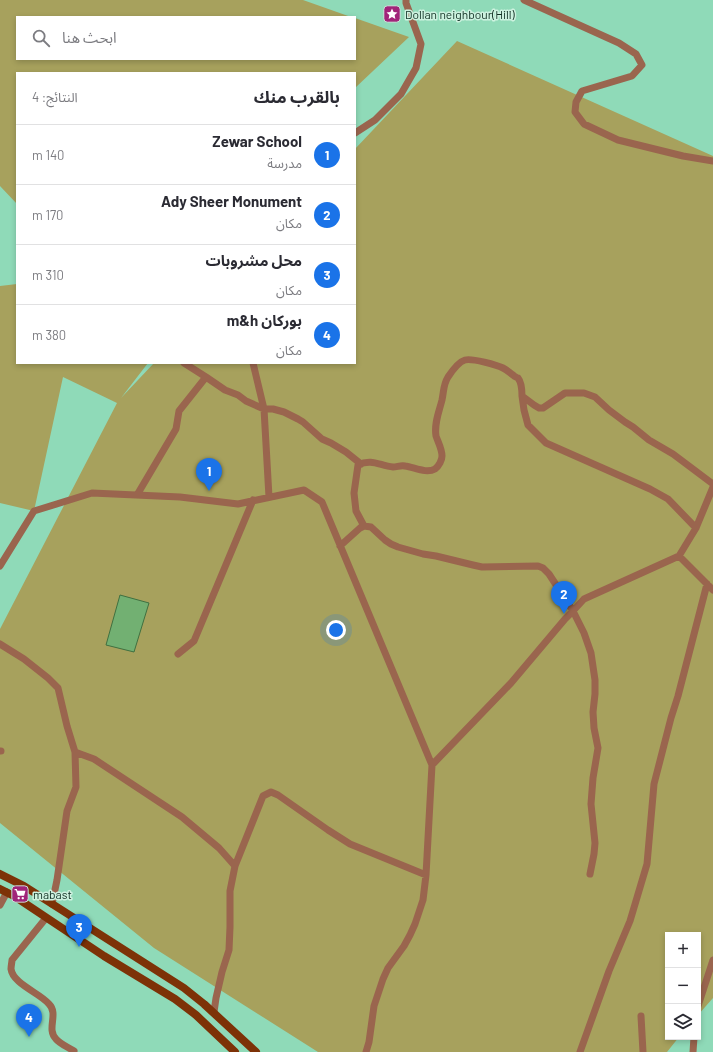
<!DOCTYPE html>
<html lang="ar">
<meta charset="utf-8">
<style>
body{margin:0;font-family:Barlow,"Noto Sans Arabic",sans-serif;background:#f7f7f7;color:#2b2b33;direction:rtl}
.controls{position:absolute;right:12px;bottom:12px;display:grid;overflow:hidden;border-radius:0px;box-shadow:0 2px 6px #0003}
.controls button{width:36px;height:36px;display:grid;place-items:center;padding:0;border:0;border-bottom:1px solid #e1e1e2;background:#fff;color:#2b2b33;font:20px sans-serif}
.you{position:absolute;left:336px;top:630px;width:14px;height:14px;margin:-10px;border:3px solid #fff;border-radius:50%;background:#1a73e8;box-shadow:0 0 0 6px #1a73e833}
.badge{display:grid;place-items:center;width:26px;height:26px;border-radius:50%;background:#1a73e8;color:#fff;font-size:13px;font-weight:700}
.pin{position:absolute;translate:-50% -33px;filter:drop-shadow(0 1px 2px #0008)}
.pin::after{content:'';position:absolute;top:21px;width:14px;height:12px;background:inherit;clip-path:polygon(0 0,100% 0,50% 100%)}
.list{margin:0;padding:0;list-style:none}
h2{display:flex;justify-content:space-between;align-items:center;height:52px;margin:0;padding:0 16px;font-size:17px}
h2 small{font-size:13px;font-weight:400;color:#7c7c81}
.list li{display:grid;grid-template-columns:26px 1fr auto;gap:12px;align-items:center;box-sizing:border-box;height:60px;padding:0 16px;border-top:1px solid #e1e1e2}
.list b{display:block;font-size:15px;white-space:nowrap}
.list p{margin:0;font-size:13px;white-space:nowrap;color:#7c7c81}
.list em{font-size:13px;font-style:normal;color:#7c7c81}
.icon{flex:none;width:22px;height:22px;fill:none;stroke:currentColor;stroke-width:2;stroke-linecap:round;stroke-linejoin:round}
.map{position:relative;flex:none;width:713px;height:1052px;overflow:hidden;direction:ltr}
.search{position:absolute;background:#fff;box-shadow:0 2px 6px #0003;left:16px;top:16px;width:340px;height:44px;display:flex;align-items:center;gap:10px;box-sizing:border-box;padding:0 14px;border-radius:0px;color:#7c7c81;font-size:15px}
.panel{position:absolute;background:#fff;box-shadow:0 2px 6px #0003;left:16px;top:72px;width:340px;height:292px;border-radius:0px;direction:rtl}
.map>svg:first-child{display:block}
.green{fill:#a7a15d}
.building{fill:#72b072;stroke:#407040}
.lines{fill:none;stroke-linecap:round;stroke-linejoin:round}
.street{stroke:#9a654e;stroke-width:7}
.secondary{stroke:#7d3207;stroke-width:8}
.labels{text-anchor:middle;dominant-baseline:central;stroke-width:3;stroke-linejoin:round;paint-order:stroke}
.poi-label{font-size:12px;fill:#103023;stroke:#cef2e0;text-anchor:start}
</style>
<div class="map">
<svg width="713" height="1052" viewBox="0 0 713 1052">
<rect width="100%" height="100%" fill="#8fdab8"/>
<!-- green -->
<path class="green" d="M 0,0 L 303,0 L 351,17 L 17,17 L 17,59 L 355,59 L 355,18 L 409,37 L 355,88 L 355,73 L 17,73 L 17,204 L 0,186 Z
M 457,41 L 713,156 L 713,998 L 698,1015 L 698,935 L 668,935 L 668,1037 L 679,1037 L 667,1052 L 318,1052 L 154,948 L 0,823 L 0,629 L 117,403 L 63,377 L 34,511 L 0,503 L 0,286 L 17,284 L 17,363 L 148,363 L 121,398 L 154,363 L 355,363 L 355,149 Z"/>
<!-- building -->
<path class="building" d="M 120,595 L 149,603 L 134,652 L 106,645 Z"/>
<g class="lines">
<!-- street -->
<path class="street" d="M 524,0 L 619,43 L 636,54 L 642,65 L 632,76 L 582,91 L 576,102 L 575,112 L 584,124 L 618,140 L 683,156 L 713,161
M 355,133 L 375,120 L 401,94 L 416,68 L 421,44 L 406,3 L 406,0
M 184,363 L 206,377 L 225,390 L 238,395 L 246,401 L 264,409 L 273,409 L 284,412 L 298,419 L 303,422 L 322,439 L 331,443 L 346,452 L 361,464
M 253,363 L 264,409 L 269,497
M 522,396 L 524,410 L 528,425 L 546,443 L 650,489 L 668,499 L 696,528
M 137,495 L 176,429 L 179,411 L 206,377
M 364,526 L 356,511 L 354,493 L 358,465 C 372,458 380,466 393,467 C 397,467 401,465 405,466 C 414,467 426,474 435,469 C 439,466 442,460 442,456 C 442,449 438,442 436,436 C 434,423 439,412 442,400 C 444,391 443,385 448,377 C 452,371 458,362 465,360 C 472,358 497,365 503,368 C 507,370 510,373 513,375 C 515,377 516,377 518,378 C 522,383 522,391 522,396 L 534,405 L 539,408 L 543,408 L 565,393 L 584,393 L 595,397 L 609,410 L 625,422 L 633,427 L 649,440 L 673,454 L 713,484
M 340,546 L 360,528 L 364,526 L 371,527 L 385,540 L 391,544 L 398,547 L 423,554 L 436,556 L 473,565 L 482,567 L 538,566 L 543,568 L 549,574 L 573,611 L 584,633 L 591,653 L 595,680 L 595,694 L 593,712 L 594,728 L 598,748 L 593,778 L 591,804 L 595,843 L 594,854 L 590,874
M 679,556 L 713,590
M 0,566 L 34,511 L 92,493 L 180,497 L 238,504 L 304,490 L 322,502 L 432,765 L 426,875 L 423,900 L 415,924 L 410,935 L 404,946 L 388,968 L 383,979 L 374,1006 L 369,1042 L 366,1052
M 0,644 L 24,659 L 48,678 L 58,688 L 67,726 L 75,752 L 76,787 L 67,811 L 57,880 L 52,904
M 178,654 L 194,641 L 253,500
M 0,751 L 1,751
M 75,752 L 94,759 L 182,817 L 219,848 L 235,866
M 432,765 L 511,683 L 565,619 L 573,611 L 584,599 L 679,556 L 696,528 L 713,487
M 0,905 L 7,892
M 46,918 L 12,960 C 12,962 11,966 11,969 C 13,984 40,993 49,1004 C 59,1014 46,1029 56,1039 C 60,1044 68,1047 74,1051
M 698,1006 L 713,960
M 214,1012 L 216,998 L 222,972 L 229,950 L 230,927 L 230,891 L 235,866 L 263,796 L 271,792 L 278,795 L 328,830 L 350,844 L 426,875
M 641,1016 L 643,1052
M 580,1052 L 609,971 L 630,921 L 647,864 L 654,784 L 671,718 L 678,696 L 707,584
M 693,1052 L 694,1037"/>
<!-- secondary -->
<path class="secondary" d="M 0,874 L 24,886 L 184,988 L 204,1004 L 256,1052
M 0,889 L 14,896 L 104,956 L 175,999 L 196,1015 L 235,1052"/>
</g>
<!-- icons -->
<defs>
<symbol id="sight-square" viewBox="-11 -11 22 22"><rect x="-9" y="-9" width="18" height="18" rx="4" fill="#a12479" stroke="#cef2e0"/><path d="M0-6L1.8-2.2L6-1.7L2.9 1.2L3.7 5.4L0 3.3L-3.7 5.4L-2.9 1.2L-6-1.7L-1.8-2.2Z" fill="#fff"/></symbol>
<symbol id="supermarket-square" viewBox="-11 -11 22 22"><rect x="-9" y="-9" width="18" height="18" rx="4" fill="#a12479" stroke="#cef2e0"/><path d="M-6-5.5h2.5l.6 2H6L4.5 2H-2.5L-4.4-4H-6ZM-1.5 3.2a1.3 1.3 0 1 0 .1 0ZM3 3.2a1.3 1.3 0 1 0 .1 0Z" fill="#fff"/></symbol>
</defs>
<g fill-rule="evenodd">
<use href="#sight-square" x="382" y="4" width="20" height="20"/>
<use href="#supermarket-square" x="10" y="884" width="20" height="20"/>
</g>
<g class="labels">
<!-- poi labels -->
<g class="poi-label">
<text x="405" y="14">Dollan neighbour(Hill)</text>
<text x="33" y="894">mabast</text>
</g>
</g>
</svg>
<div class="controls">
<button>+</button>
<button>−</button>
<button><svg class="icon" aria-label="layers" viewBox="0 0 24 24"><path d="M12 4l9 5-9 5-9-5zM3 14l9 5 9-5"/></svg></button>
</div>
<div class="you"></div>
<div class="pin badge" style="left:209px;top:491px">1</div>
<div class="pin badge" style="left:564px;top:614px">2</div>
<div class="pin badge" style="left:79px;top:947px">3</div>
<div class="pin badge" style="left:29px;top:1037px">4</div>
<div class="search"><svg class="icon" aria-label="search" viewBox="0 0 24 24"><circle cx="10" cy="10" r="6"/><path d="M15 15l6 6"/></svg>ابحث هنا</div>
<section class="panel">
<h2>بالقرب منك<small>النتائج: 4</small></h2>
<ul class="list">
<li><span class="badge">1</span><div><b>Zewar School</b><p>مدرسة</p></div><em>140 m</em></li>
<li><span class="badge">2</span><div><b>Ady Sheer Monument</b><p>مكان</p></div><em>170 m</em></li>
<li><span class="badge">3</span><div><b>محل مشروبات</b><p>مكان</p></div><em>310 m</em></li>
<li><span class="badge">4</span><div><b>بوركان m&amp;h</b><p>مكان</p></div><em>380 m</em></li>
</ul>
</section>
</div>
